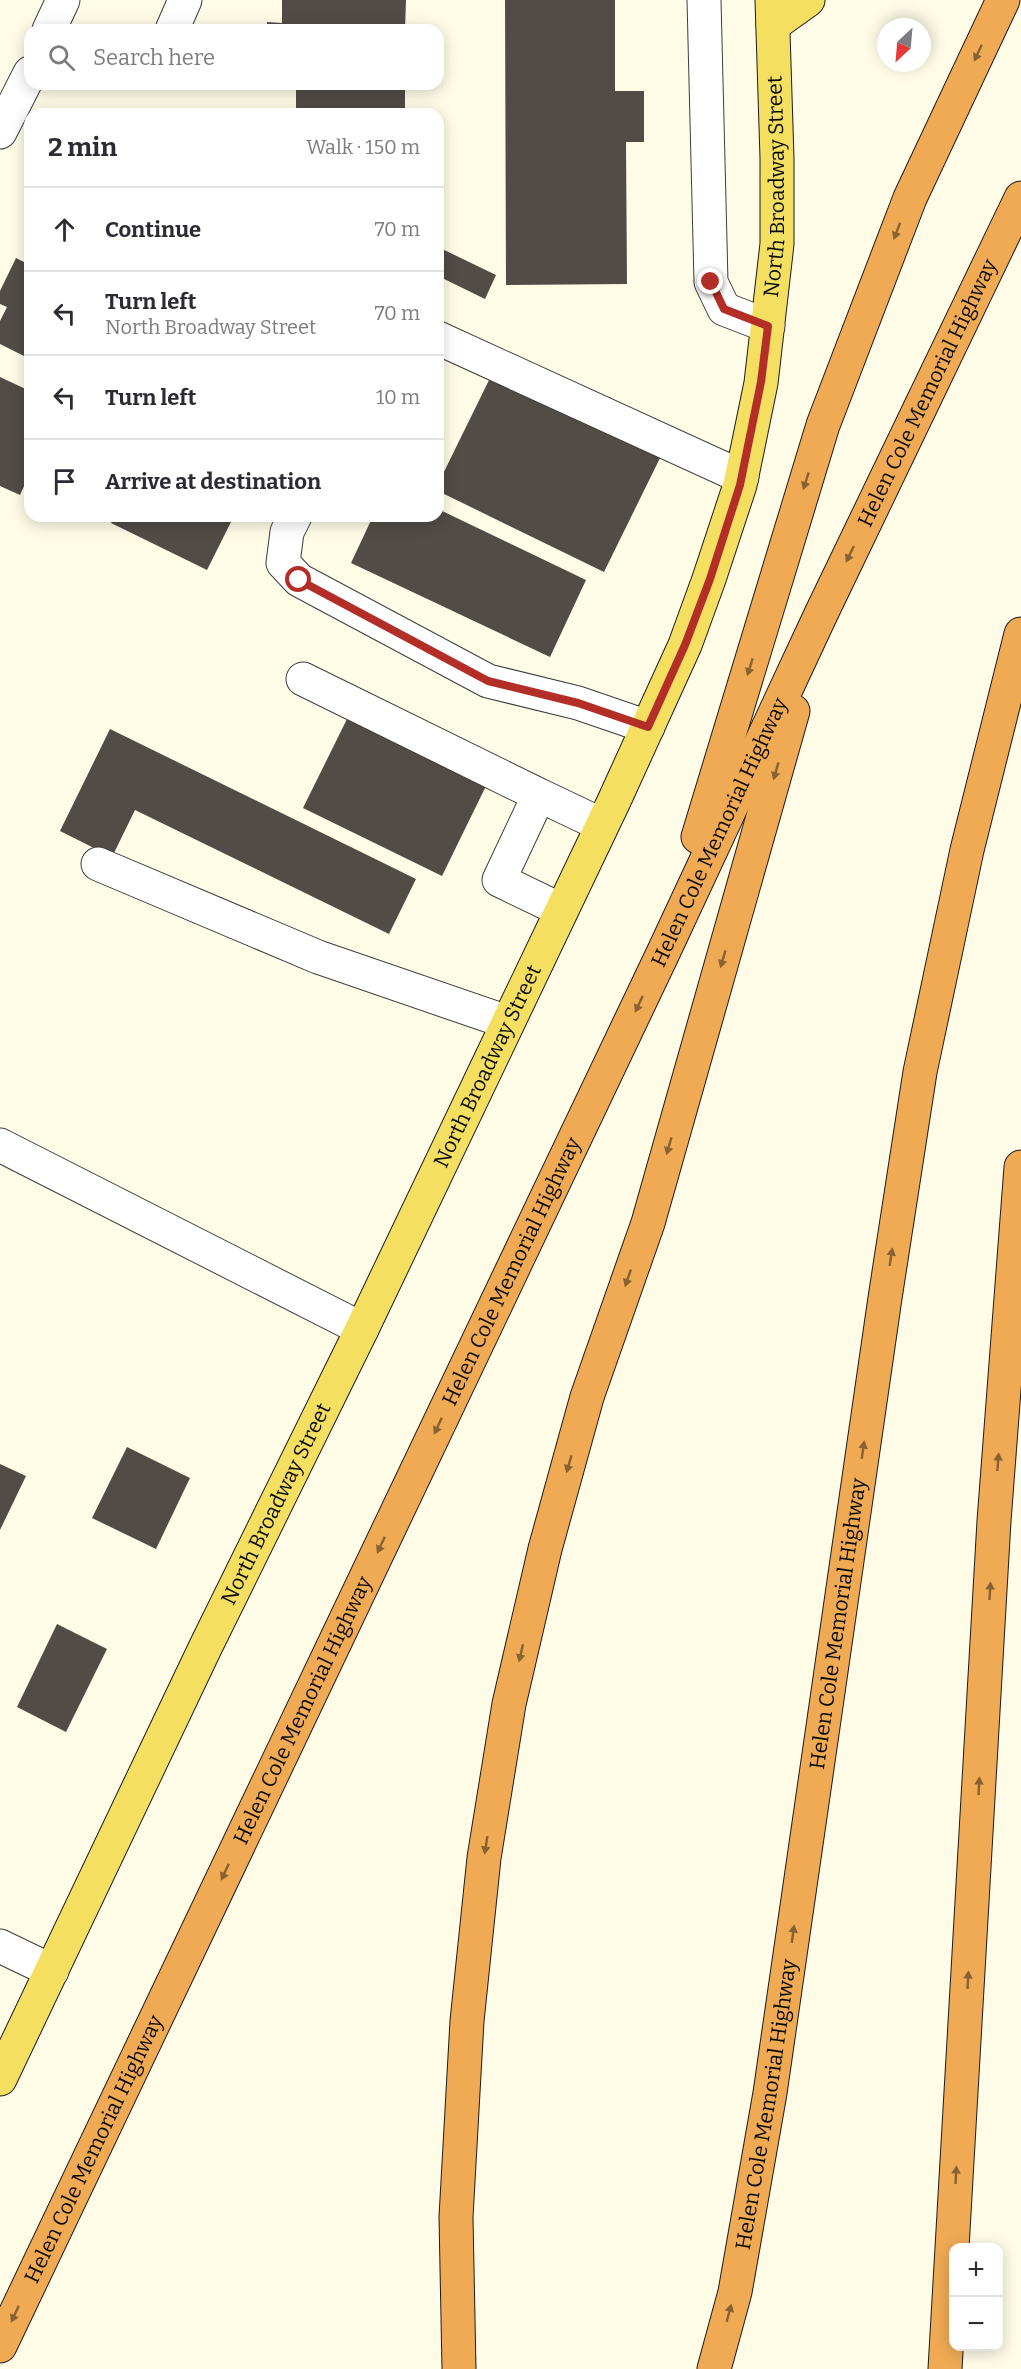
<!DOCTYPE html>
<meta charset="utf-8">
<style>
body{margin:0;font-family:Bitter,serif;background:#f2f2f3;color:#2b2b33}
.controls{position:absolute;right:18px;bottom:18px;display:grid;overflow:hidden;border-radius:12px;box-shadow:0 3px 15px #0003}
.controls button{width:54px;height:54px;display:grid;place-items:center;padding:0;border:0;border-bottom:2px solid #e1e1e2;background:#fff;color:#2b2b33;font:30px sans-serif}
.compass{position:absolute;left:877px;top:18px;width:54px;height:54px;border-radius:50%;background:#fff;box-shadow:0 3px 15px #0003;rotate:206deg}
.stop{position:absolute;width:18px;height:18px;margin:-14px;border:4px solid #b42e28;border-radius:50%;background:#fff}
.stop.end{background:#b42e28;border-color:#fff;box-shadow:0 2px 6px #0008}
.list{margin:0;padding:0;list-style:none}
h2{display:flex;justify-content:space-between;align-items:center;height:78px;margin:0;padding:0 24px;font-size:26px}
h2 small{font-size:20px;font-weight:400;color:#7c7c81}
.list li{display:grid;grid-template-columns:39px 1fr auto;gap:18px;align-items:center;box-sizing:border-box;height:84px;padding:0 24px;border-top:2px solid #e1e1e2}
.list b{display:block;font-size:22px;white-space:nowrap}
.list p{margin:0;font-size:20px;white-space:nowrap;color:#7c7c81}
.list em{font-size:20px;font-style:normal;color:#7c7c81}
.icon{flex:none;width:33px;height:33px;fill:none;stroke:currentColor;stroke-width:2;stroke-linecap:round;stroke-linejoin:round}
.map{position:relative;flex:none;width:1021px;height:2369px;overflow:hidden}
.search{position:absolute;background:#fff;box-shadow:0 3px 15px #0003;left:24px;top:24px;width:420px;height:66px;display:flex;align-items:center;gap:15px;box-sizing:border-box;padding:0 21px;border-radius:18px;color:#7c7c81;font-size:22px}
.panel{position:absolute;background:#fff;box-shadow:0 3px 15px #0003;left:24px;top:108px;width:420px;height:414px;border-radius:18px}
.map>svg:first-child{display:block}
.building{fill:#524c47}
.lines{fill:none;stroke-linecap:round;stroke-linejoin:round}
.minor-casing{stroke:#3d3d3d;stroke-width:35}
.major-casing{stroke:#1b1b1b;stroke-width:35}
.highway-casing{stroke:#1b1b1b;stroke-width:35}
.minor{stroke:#fff;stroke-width:33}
.major{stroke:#f4df61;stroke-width:33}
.highway{stroke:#f0aa54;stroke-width:33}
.oneway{fill:#886233}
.route{stroke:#b42e28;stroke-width:8}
.labels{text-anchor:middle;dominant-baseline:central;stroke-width:6;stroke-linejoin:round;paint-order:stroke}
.street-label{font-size:21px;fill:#0a0a0a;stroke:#fff}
</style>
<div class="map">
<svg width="1021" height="2369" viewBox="0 0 1021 2369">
<rect width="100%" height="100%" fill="#fefce7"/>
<!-- building -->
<path class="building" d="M 282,0 L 406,0 L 405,30 L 267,30 L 267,22 L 282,23 Z
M 505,0 L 615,0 L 615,91 L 644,91 L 644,142 L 626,142 L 627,284 L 506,285 Z
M 296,84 L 405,84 L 405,114 L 296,114 Z
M 438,247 L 496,275 L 485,299 L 438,276 Z
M 16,258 L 30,265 L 30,359 L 0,344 L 0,321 L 7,307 L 0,304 L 0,291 Z
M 492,374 L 661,456 L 604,572 L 438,491 L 438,484 Z
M 0,377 L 30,391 L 30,473 L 20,495 L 0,486 Z
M 438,509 L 586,580 L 550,657 L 351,563 L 373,516 L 438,516 Z
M 115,516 L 234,516 L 207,570 L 111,523 Z
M 347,719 L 486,786 L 442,876 L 303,808 Z
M 110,729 L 416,879 L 389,934 L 135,810 L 112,857 L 60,831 Z
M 127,1447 L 190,1478 L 156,1549 L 92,1518 Z
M 0,1464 L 26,1476 L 0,1530 Z
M 57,1624 L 107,1649 L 66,1732 L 17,1707 Z"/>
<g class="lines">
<defs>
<path id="minor" d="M 704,0 L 711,282 L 724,309 L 768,326
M 49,30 L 63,0
M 172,30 L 185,0
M 0,132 L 30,73
M 438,338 L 742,477
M 295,516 L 287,532 L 283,563 L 299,580 L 488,681 L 578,703 L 648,727
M 303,679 L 539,795
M 98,864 L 318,957 L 507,1022
M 561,910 L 499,880 L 539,795 L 602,825
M 0,1145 L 362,1329
M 0,1946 L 52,1971"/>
<g id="major">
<path d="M 773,25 L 808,0"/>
<path id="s1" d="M 0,2079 L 205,1648 L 362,1329 L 614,801 L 685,645 L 709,579 L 740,485 L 761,383 L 777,244 L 777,158 L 772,0"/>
</g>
<g id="highway">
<path d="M 698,837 L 823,425 L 910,198 L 1003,0"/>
<path id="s2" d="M 0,2346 L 664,951 L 821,614 L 1021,198"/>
<path d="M 459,2369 L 456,2217 L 467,2021 L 484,1858 L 509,1704 L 545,1549 L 587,1397 L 648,1223 L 793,711"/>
<path id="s3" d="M 714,2369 L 735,2292 L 770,2093 L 885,1298 L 920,1072 L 967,850 L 1021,634"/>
<path d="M 945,2369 L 994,1521 L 1021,1167"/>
</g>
</defs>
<!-- minor casing -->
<use href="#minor" class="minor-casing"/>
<!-- major casing -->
<use href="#major" class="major-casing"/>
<!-- highway casing -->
<use href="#highway" class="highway-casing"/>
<!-- minor -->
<use href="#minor" class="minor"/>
<!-- major -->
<use href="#major" class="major"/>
<!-- highway -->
<use href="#highway" class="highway"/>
</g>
<!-- one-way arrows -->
<defs><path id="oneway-solid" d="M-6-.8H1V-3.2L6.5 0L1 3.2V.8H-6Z" transform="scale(1.5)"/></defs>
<g class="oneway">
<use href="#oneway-solid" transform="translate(978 53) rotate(115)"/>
<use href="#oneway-solid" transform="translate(897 231) rotate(111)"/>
<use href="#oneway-solid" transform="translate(806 481) rotate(107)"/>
<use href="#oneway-solid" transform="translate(850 554) rotate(116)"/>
<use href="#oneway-solid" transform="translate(750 667) rotate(107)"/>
<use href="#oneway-solid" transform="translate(776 771) rotate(106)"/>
<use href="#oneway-solid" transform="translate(723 959) rotate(106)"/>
<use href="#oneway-solid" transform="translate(639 1004) rotate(115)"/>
<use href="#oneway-solid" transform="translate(669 1146) rotate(106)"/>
<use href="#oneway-solid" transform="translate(891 1257) rotate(-81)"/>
<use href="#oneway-solid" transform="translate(628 1278) rotate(109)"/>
<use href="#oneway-solid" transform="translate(438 1426) rotate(115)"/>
<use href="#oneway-solid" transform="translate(863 1450) rotate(-82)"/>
<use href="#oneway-solid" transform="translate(998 1462) rotate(-86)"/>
<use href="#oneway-solid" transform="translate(569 1464) rotate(106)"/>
<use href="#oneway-solid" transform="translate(381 1545) rotate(115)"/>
<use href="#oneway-solid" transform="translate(990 1591) rotate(-87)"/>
<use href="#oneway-solid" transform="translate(521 1653) rotate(103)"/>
<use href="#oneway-solid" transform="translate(979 1786) rotate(-87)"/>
<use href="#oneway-solid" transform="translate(486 1845) rotate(99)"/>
<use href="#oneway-solid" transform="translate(225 1872) rotate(115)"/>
<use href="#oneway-solid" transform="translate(793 1934) rotate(-82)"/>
<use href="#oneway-solid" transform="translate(968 1980) rotate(-87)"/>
<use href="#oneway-solid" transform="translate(956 2175) rotate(-87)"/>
<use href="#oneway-solid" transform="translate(729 2313) rotate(-75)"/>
<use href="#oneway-solid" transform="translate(15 2314) rotate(115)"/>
</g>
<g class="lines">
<!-- route -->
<path class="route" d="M 299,580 L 488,681 L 578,703 L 648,727 L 685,645 L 710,579 L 740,485 L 761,382 L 768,326 L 724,309 L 711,282"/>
</g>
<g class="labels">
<!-- street labels -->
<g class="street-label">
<text stroke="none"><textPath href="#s1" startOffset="2060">North Broadway Street</textPath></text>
<text stroke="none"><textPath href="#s2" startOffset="2162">Helen Cole Memorial Highway</textPath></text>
<text stroke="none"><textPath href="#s2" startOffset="1676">Helen Cole Memorial Highway</textPath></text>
<text stroke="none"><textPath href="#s1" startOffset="1124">North Broadway Street</textPath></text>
<text stroke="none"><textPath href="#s2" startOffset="1190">Helen Cole Memorial Highway</textPath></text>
<text stroke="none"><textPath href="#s1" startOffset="638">North Broadway Street</textPath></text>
<text stroke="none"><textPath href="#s3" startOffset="756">Helen Cole Memorial Highway</textPath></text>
<text stroke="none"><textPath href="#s2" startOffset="704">Helen Cole Memorial Highway</textPath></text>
<text stroke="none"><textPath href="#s3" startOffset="270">Helen Cole Memorial Highway</textPath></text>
<text stroke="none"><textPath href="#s2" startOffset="218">Helen Cole Memorial Highway</textPath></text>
</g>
</g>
</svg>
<div class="controls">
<button>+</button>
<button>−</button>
</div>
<svg class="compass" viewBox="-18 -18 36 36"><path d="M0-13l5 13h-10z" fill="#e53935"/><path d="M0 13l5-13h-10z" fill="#7c7c81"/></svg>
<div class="stop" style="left:299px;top:580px"></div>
<div class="stop end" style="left:711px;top:282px"></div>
<div class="search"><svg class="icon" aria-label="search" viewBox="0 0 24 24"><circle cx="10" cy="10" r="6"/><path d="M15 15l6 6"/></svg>Search here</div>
<section class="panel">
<h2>2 min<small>Walk · 150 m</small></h2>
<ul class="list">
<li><svg class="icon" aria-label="ahead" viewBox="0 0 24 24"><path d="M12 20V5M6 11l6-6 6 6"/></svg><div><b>Continue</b></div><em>70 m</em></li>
<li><svg class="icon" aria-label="left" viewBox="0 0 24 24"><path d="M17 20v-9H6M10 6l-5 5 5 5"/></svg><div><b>Turn left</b><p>North Broadway Street</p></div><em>70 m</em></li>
<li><svg class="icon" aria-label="left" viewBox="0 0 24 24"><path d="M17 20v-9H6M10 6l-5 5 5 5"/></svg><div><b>Turn left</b></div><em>10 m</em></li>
<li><svg class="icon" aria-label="arrive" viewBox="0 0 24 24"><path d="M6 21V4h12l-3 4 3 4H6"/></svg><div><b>Arrive at destination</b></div></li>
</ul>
</section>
</div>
